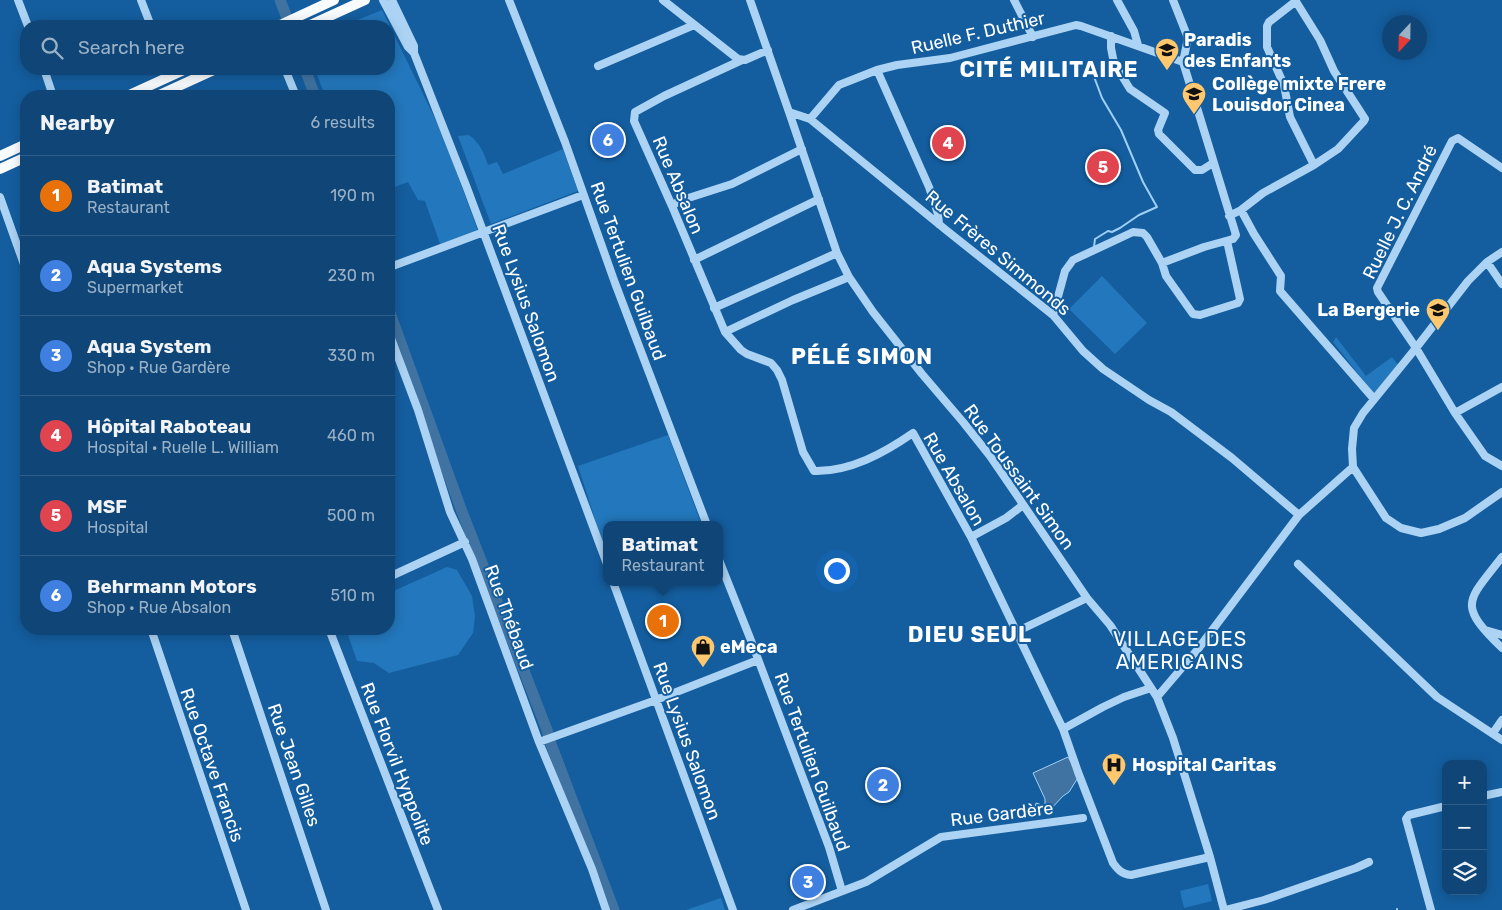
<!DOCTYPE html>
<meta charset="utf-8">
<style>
body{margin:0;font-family:Rubik,sans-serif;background:#184d7c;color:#f1f3f6}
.controls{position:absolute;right:15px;bottom:15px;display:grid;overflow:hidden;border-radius:10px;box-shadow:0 2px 12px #0003}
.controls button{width:45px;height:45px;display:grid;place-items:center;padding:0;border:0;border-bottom:1px solid #2f5e89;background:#0f4677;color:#f1f3f6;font:25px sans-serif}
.compass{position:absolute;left:1382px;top:15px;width:45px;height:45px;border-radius:50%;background:#0f4677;box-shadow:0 2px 12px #0003;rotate:202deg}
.you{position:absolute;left:836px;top:570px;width:18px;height:18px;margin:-12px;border:4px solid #fff;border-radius:50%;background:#1a73e8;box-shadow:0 0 0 8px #1a73e833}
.badge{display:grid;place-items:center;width:32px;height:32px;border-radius:50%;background:#eead8d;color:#fff;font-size:16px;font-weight:700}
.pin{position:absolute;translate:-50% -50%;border:2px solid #fff;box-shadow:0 1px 5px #0006}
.popup{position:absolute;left:603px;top:521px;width:120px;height:65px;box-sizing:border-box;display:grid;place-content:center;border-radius:10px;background:#0f4677;filter:drop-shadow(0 1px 4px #0005);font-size:16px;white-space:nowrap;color:#9bb1c6}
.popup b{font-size:19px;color:#f1f3f6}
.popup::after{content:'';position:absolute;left:50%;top:100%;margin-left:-10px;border:10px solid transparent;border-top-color:#0f4677}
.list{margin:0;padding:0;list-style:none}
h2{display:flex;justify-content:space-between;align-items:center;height:65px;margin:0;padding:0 20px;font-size:21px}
h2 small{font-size:16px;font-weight:400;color:#9bb1c6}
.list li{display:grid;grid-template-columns:32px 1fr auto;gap:15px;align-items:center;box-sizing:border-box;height:80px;padding:0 20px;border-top:1px solid #2f5e89}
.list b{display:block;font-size:19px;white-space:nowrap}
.list p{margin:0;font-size:16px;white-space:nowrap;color:#9bb1c6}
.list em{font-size:16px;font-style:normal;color:#9bb1c6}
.icon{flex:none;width:28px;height:28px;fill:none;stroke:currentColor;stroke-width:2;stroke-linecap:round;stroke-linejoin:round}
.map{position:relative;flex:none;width:1502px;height:910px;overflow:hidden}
.search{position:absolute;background:#0f4677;box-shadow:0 2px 12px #0003;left:20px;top:20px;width:375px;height:55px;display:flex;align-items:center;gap:12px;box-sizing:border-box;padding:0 18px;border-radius:20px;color:#9bb1c6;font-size:19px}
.panel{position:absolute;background:#0f4677;box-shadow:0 2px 12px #0003;left:20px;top:90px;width:375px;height:545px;border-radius:20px}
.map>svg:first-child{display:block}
.green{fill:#2377bc}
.water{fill:#4073a1;stroke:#9ed0f7}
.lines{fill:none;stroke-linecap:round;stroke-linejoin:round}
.stream{stroke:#9ed0f7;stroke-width:2}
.river{stroke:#4073a1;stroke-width:11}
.minor{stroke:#acd3f4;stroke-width:8}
.major{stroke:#f8fcff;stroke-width:10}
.labels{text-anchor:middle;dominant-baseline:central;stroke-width:4;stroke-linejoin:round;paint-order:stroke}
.street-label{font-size:18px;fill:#fff;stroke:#145e9f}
.poi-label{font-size:18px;font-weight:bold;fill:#fff;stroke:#145e9f;text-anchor:start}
.quarter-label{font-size:20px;letter-spacing:1px;fill:#fff;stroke:#145e9f}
.district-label{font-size:22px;font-weight:bold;letter-spacing:1px;fill:#fff;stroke:#145e9f}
</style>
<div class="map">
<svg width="1502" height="910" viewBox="0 0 1502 910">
<rect width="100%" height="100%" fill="#145e9f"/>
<!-- green -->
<path class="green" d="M 382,10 L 442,133 L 478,231 L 440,244 L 425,201 L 418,200 L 408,182 L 389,189 L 389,96 L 325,96 L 315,69 L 389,69 L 389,26 L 343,26 Z
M 469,135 C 480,143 484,153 488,165 L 497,162 L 503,174 L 563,149 L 578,191 L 491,224 L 458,136 Z
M 1102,276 L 1147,323 L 1115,354 L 1069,309 Z
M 1336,337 L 1366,376 L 1392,357 L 1399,366 L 1375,395 L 1333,342 Z
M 668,435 L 701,523 L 695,525 L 607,525 L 607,557 L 578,466 Z
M 447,567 L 457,570 L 472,596 L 475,616 L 473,633 L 458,655 L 389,673 L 374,663 L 357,661 L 346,629 L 389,629 L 389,593 Z
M 1208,884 L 1212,901 L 1184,908 L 1180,891 Z
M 721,898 L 725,910 L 686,910 Z"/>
<!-- water -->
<path class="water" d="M 1068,757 L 1079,776 L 1069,792 L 1063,796 L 1050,810 L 1035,807 L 1036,803 L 1045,806 L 1045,799 L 1033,773 Z"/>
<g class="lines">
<!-- stream -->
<path class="stream" d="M 1093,74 L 1102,98 L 1121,130 L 1143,182 L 1157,207 L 1139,215 L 1120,228 L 1112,232 L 1108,231 L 1095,239 L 1094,247
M 1397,909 L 1397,910"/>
<!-- river -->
<path class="river" d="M 280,0 L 290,26
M 305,69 L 315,96
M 389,310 L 461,509 L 547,730 L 551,744 L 614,910"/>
<!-- minor -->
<path class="minor" d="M 18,0 L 28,26
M 141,0 L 151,26
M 383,0 L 408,47 L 414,53
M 392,0 L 414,46 L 414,53 L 467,188 L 607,564
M 509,0 L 565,142 L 615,283 L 707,525
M 663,0 L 738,59 L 745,60 L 768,50
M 750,0 L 789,112 L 810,119 L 946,230 L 1053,315 L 1083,351 L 1103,369 L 1149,400 L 1171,412 L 1232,458 L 1299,515
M 1014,0 L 1033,37
M 1117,0 L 1134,31 L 1138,45
M 1173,0 L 1188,38 L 1183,62
M 1296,1 L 1269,22 L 1267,26 L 1267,47 L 1284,85 L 1290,117 L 1314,165
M 1111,36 L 1111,48 L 1114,63 L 1130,89 L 1165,113 L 1158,130 L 1159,134 L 1195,170 L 1202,170 L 1213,163
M 742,60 L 664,96 L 635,112 L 634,121 L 672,206 L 725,332 L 741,350 L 747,354 L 771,363 L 777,370 L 782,380 L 803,452 L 814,471 C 850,472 884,453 913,433 L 971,537 L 1063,729 L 1078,772 L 1113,863 C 1118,870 1122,874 1131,875 L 1210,857
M 598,66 L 694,25
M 44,69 L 53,96
M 285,69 L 296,96
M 877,70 L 929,187 L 938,214 L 939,224
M 789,112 L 837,253 L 849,277 L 873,312 L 922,374 L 963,422 L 990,456 L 1087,598 L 1110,625 L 1157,697 L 1173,738 L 1210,857 L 1224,910
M 810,119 L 839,85 L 877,70 L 897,65 L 950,58 L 1076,25 L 1081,26 L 1183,62 L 1236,235 L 1233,239 L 1204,247 L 1162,263
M 1502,168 L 1458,138 L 1452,141 L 1377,288 L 1378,292 L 1416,348 L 1455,413 L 1485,456 L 1502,466
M 0,197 L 26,270
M 672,206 L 679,201 L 732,184 L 802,149
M 1241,210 L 1254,234 L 1281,276 L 1280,291 L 1374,399
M 1229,216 L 1241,210 L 1263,193 L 1314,165 L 1338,149 L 1364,121 L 1365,119 L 1334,71 L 1320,40 L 1295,0
M 694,260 L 819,199
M 1487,262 L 1502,284
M 390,267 L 583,195
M 714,308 L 837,253
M 1053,315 L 1065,271 L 1073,260 L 1133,232 L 1143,233 L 1147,237 L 1162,263 L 1166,276 L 1193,314 L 1200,315 L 1238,303 L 1240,299 L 1227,241
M 725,332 L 793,300 L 849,277
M 389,333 L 418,410 L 450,512 L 472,559 L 539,742 L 592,869 L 606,910
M 1455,413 L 1502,387
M 1353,467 L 1352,449 L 1354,428 L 1363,413 L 1416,348 L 1468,281 L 1487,262 L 1502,252
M 1353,467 L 1386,518 L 1401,528 L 1421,533 L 1439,529 L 1465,518 L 1502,492
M 971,537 L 1006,518 L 1023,505
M 1502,557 C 1467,602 1457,604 1502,648
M 719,560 L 750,638 L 829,847 L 842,891
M 1298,564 L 1437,697 L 1502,740
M 389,577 L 465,542
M 613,582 L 733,910
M 151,629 L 246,910
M 232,629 L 326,910
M 329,629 L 438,910
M 1485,630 L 1502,635
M 1016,632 L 1087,598
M 1157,697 L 1198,649 L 1299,515 L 1353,467
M 1063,729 L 1103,707 L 1124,697 L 1151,688
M 1493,733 L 1502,720
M 539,742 L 656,700 L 758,660
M 1483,796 L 1502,792
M 793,910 L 866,882 L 941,837 L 1083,818
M 1225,910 L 1264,900 L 1356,868 L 1369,862
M 1431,910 L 1406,819 L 1409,815 L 1446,806"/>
<!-- major -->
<path class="major" d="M 278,26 L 334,0
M 308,26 L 365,0
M 127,96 L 186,69
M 157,96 L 216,69
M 0,156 L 26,144
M 0,169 L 26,157"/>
</g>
<!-- icons -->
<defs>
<symbol id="school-pin" viewBox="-11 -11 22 30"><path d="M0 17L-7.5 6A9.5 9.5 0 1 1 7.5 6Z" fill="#ffc76e" stroke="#145e9f"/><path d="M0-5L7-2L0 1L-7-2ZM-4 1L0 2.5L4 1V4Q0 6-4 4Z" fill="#111"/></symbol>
<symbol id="shop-pin" viewBox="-11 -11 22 30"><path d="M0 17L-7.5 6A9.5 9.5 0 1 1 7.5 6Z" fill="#ffc76e" stroke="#145e9f"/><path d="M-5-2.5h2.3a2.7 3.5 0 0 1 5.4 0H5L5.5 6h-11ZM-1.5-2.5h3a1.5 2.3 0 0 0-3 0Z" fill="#111"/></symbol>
<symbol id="hospital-pin" viewBox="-11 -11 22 30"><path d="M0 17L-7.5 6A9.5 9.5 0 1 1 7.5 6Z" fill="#ffc76e" stroke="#145e9f"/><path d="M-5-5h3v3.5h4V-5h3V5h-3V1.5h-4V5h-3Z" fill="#111"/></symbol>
</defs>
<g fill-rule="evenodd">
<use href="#school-pin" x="1153" y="36" width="28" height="38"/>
<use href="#school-pin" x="1180" y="80" width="28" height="38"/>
<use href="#school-pin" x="1424" y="296" width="28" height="38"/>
<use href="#shop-pin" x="689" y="633" width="28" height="38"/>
<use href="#hospital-pin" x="1100" y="751" width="28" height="38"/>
</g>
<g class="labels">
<!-- street labels -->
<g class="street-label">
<text transform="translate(978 33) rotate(-13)">Ruelle F. Duthier</text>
<text transform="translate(678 185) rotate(67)">Rue Absalon</text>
<text transform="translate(1400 212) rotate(-64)">Ruelle J. C. André</text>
<text transform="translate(998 253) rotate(40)">Rue Frères Simmonds</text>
<text transform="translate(628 271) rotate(70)">Rue Tertulien Guilbaud</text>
<text transform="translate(526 303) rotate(70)">Rue Lysius Salomon</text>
<text transform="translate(1019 477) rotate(54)">Rue Toussaint Simon</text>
<text transform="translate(954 479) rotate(60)">Rue Absalon</text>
<text transform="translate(509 617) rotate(70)">Rue Thébaud</text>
<text transform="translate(687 741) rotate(70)">Rue Lysius Salomon</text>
<text transform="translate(812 762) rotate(70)">Rue Tertulien Guilbaud</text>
<text transform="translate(397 764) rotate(69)">Rue Florvil Hyppolite</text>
<text transform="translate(212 765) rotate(71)">Rue Octave Francis</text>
<text transform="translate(294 765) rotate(71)">Rue Jean Gilles</text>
<text transform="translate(1002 814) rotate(-7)">Rue Gardère</text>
</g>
<!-- poi labels -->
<g class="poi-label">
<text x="1184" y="40">Paradis<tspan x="1184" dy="21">des Enfants</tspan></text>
<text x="1212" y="84">Collège mixte Frere<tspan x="1212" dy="21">Louisdor Cinea</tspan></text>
<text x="1420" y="310" text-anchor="end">La Bergerie</text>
<text x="720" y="647">eMeca</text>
<text x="1132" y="765">Hospital Caritas</text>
</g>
<!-- quarter labels -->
<g class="quarter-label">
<text x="1180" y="639">VILLAGE DES<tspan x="1180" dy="23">AMERICAINS</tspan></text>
</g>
<!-- district labels -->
<g class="district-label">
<text x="1049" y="69">CITÉ MILITAIRE</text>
<text x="862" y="356">PÉLÉ SIMON</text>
<text x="970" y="634">DIEU SEUL</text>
</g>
</g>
</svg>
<div class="controls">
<button>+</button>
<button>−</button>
<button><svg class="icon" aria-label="layers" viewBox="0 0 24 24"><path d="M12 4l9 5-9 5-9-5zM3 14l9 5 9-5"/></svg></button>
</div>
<svg class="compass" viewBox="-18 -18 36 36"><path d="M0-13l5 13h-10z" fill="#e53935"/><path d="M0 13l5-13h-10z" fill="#9bb1c6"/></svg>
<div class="you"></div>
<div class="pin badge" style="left:663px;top:621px;background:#e8710a">1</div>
<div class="popup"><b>Batimat</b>Restaurant</div>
<div class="pin badge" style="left:883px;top:785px;background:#3f7fe0">2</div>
<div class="pin badge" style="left:808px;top:882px;background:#3f7fe0">3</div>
<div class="pin badge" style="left:948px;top:143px;background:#e0444e">4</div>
<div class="pin badge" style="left:1103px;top:167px;background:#e0444e">5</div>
<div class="pin badge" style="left:608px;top:140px;background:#3f7fe0">6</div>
<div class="search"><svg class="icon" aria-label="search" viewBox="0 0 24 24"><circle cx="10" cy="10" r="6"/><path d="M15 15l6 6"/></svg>Search here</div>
<section class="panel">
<h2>Nearby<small>6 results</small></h2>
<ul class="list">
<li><span class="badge" style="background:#e8710a">1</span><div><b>Batimat</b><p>Restaurant</p></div><em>190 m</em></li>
<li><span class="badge" style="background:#3f7fe0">2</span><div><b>Aqua Systems</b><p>Supermarket</p></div><em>230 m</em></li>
<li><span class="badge" style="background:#3f7fe0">3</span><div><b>Aqua System</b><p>Shop · Rue Gardère</p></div><em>330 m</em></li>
<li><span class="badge" style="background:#e0444e">4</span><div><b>Hôpital Raboteau</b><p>Hospital · Ruelle L. William</p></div><em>460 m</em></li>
<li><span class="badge" style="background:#e0444e">5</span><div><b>MSF</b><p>Hospital</p></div><em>500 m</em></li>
<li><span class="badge" style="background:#3f7fe0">6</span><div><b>Behrmann Motors</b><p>Shop · Rue Absalon</p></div><em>510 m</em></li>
</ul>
</section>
</div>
